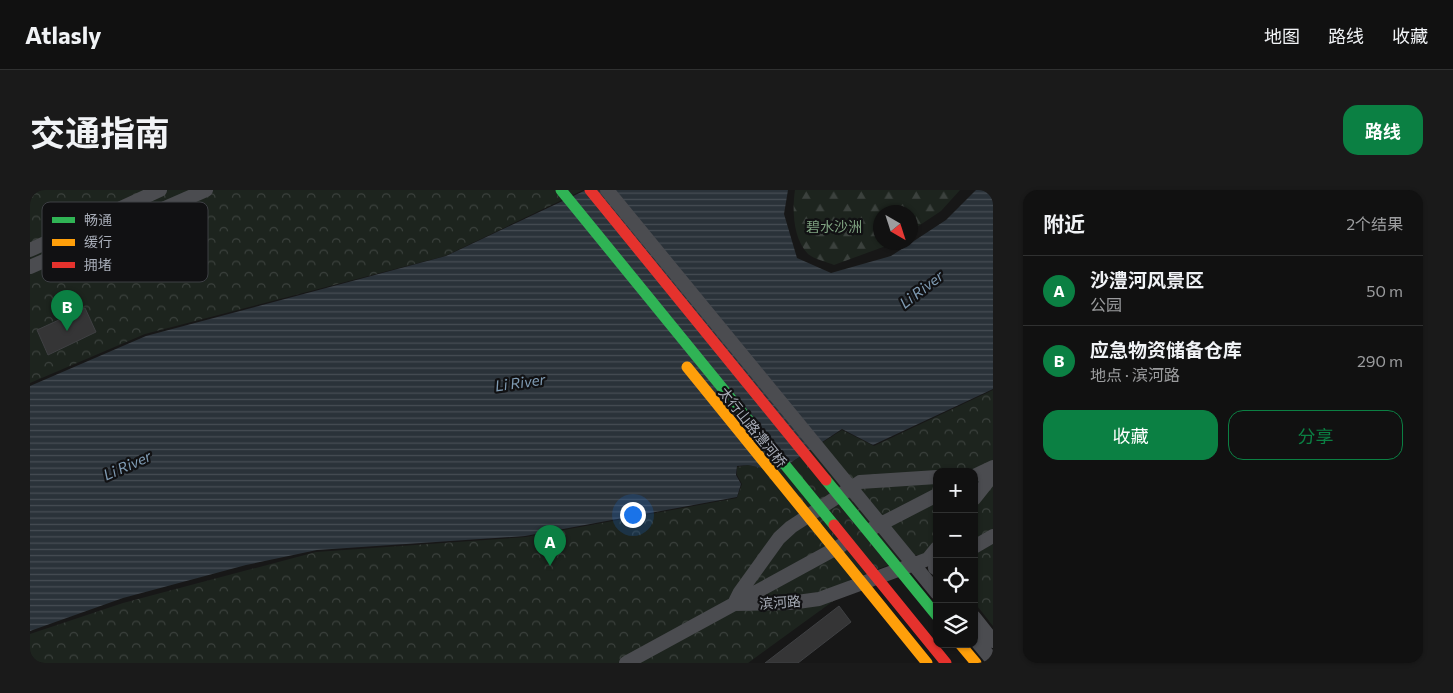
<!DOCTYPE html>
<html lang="zh">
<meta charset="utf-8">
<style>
body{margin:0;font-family:Commissioner,"Noto Sans SC",sans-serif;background:#1a1a1a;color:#f1f3f6}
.controls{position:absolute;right:15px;bottom:15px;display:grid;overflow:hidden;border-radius:10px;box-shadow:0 1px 4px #0004}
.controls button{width:45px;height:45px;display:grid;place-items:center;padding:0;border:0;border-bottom:1px solid #303131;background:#111;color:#f1f3f6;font:25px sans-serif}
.compass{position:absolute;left:843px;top:15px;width:45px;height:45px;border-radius:50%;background:#111;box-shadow:0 1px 4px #0004;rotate:141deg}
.you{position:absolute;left:602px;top:324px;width:18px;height:18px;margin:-12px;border:4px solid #fff;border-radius:50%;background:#1a73e8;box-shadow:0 0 0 8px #1a73e833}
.badge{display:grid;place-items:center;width:32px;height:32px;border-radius:50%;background:#0b8043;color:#fff;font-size:16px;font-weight:700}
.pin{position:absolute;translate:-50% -41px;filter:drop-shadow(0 1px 2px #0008)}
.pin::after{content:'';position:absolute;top:26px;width:18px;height:15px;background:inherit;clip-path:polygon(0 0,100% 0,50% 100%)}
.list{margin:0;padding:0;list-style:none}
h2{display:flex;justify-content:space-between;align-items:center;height:65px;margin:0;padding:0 20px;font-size:21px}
h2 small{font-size:16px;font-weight:400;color:#9c9d9f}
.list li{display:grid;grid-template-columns:32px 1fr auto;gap:15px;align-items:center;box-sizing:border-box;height:70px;padding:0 20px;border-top:1px solid #303131}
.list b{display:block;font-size:19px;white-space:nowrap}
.list p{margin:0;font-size:16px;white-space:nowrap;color:#9c9d9f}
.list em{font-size:16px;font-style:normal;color:#9c9d9f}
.actions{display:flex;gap:10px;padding:15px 20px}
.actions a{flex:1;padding:11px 0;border:1px solid #0b8043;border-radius:15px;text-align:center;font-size:18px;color:#0b8043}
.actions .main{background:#0b8043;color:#fff}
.icon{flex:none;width:28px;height:28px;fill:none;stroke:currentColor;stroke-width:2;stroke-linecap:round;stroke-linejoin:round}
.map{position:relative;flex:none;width:963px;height:473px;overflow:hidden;border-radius:15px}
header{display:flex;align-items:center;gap:30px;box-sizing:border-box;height:70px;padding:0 25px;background:#111;border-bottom:1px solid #303131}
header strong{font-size:24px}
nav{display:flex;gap:28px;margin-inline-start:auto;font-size:18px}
.intro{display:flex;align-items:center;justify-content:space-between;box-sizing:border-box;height:120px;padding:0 30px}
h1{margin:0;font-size:35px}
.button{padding:12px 22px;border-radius:15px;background:#0b8043;color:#fff;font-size:18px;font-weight:700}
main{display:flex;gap:30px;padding:0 30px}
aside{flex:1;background:#111;border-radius:15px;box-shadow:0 1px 4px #0004}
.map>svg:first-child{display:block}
.forest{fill:url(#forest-firs)}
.park{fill:url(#park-crowns)}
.water{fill:url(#water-rules)}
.building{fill:#353536;stroke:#3f4043}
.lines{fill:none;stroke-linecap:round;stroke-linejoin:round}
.street{stroke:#4b4c50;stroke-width:14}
.fast{stroke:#30b455;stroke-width:11}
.slow{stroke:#ff9f0a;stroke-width:11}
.jam{stroke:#e5322d;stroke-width:11}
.labels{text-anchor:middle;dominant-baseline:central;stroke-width:4.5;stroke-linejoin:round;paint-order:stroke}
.park-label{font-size:14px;fill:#7fa381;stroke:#111113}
.street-label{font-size:14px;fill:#a8adb8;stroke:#111113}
.water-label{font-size:15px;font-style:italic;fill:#7f9bb3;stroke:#111113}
.key{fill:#111113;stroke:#3e4045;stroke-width:1}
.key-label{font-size:14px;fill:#a8adb8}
</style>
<header>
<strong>Atlasly</strong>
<nav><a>地图</a><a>路线</a><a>收藏</a></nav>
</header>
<div class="intro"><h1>交通指南</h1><a class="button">路线</a></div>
<main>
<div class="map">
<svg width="963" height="473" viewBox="0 0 963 473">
<defs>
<pattern id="forest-firs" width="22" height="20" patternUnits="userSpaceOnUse" patternTransform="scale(1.25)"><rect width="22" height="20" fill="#1d241e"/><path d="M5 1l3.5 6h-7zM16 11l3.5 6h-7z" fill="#3b413d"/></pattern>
<pattern id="park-crowns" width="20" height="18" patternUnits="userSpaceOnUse" patternTransform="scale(1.25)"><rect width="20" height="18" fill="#1d241e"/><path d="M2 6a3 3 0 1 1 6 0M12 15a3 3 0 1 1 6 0" fill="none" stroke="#3b413d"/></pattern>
<pattern id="water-rules" width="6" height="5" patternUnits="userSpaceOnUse" patternTransform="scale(1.25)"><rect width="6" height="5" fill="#2a3239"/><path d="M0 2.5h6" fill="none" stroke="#464d54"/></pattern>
</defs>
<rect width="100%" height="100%" fill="#171717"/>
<!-- forest -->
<path class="forest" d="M 765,0 L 930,0 L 911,21 L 881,41 L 881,22 L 851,22 L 851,52 L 864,53 L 804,75 C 797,72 784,69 778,64 C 763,49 762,20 765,0 Z"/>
<!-- park -->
<path class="park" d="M 0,0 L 553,0 L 415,66 L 115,144 L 0,193 Z
M 963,200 L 963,341 L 944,352 L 944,282 L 907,282 L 907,365 L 885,365 L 819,390 L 806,409 L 718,473 L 0,473 L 0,444 L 93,413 L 286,362 L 496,347 L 707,308 L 712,294 L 707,285 L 707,277 L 718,275 L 748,281 L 812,240 L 844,256 Z
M 963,354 L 963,436 L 944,412 L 944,364 Z"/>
<!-- water -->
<path class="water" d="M 556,0 L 758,0 L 754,24 L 767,68 L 801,83 L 861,66 L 916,30 L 946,0 L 963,0 L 963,199 L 843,255 L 812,239 L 748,281 L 718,275 L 707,276 L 706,285 L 711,294 L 707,307 L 495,346 L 287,360 L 216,375 L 93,408 L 0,441 L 0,196 L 116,146 L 416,66 Z"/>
<!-- building -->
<path class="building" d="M 55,118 L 66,142 L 18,165 L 7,140 Z
M 809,416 L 821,432 L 768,473 L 735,473 Z"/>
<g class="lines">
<!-- street -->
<path class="street" d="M 577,0 L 907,403
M 0,60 L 130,0
M 0,77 L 176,0
M 944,286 L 963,277
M 944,309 L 963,285
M 843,338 L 907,305
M 944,357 L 963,346
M 905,378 L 907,377
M 706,413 L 812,355
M 704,414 L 710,402 L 749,348 L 761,337 L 830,292 L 907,287
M 944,427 L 963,451
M 944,448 L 963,471
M 596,473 L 704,414 L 760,413 L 789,409 L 898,369 L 907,358"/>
<!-- fast -->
<path class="fast" d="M 531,0 L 804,335
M 796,290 L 907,426"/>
<!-- slow -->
<path class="slow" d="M 657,177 L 897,473
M 930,454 L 946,473"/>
<!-- jam -->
<path class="jam" d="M 560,0 L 796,290
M 804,335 L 916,473"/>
</g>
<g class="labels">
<!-- park labels -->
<g class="park-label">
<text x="804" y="36">碧水沙洲</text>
</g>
<!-- street labels -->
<g class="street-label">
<text transform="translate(723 237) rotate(51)">太行山路澧河桥</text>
<text transform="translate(750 412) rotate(-4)">滨河路</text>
</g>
<!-- water labels -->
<g class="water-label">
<text transform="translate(891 99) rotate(-38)">Li River</text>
<text transform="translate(490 192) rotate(-8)">Li River</text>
<text transform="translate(97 275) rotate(-24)">Li River</text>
</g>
</g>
<!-- legend -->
<rect x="12" y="12" width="166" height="80" rx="8" class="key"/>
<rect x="22" y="27" width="23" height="6" fill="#30b455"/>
<rect x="22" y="49" width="23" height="7" fill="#ff9f0a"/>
<rect x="22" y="72" width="23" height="6" fill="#e5322d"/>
<g class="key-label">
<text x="54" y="35">畅通</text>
<text x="54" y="57">缓行</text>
<text x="54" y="80">拥堵</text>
</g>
</svg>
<div class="controls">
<button>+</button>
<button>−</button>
<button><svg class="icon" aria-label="locate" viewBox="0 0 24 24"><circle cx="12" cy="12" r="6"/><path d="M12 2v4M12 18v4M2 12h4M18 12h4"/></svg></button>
<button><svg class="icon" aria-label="layers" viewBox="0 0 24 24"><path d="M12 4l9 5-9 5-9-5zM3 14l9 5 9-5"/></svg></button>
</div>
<svg class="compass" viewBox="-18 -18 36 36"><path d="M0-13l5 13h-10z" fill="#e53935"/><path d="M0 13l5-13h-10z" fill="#9c9d9f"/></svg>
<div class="you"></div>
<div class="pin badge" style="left:520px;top:376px">A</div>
<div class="pin badge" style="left:37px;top:141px">B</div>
</div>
<aside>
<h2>附近<small>2个结果</small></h2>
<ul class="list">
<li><span class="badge">A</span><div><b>沙澧河风景区</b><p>公园</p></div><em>50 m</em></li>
<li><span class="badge">B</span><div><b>应急物资储备仓库</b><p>地点 · 滨河路</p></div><em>290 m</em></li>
</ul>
<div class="actions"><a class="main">收藏</a><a>分享</a></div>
</aside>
</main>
